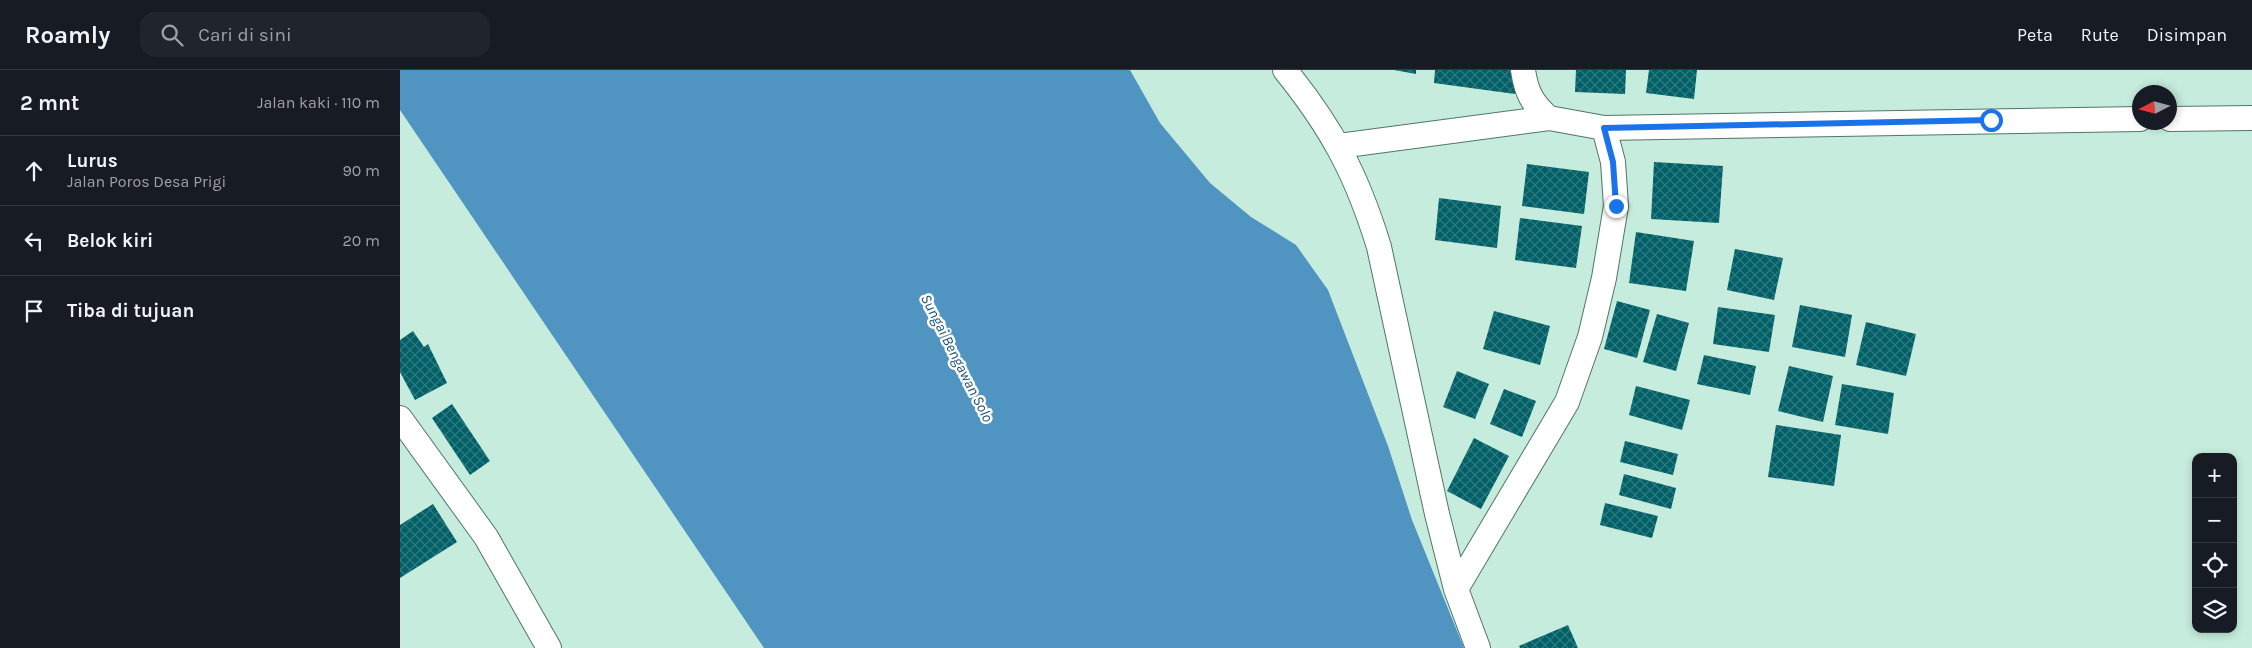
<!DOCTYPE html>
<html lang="id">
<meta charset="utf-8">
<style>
body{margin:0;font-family:Karla,sans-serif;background:#20242c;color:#f1f3f6}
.controls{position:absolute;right:15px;bottom:15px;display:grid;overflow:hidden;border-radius:10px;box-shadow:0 2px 8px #0003}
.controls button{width:45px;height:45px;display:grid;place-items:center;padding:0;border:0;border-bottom:1px solid #363941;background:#171b24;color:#f1f3f6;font:25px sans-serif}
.compass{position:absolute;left:1732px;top:15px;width:45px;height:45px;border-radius:50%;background:#171b24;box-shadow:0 2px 8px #0003;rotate:264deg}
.stop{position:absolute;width:15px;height:15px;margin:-11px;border:4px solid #1a73e8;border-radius:50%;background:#fff}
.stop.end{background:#1a73e8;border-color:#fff;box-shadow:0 1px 5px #0008}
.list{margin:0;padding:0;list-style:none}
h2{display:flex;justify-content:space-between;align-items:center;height:65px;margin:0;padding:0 20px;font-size:21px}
h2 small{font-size:16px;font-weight:400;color:#9ea1a6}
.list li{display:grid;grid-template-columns:32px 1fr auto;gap:15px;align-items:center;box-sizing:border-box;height:70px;padding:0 20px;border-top:1px solid #363941}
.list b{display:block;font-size:19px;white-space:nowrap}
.list p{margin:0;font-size:16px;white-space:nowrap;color:#9ea1a6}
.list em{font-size:16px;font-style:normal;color:#9ea1a6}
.icon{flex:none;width:28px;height:28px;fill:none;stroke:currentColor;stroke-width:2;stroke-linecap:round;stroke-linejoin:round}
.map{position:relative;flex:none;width:1852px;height:578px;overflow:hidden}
header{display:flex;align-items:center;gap:30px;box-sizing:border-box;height:70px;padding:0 25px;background:#171b24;border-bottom:1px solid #363941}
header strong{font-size:24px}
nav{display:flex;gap:28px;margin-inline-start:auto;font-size:18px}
.search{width:350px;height:45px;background:#20242c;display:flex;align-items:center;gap:12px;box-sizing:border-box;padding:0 18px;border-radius:15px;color:#9ea1a6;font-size:19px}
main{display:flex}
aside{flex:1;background:#171b24}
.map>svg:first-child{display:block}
.water{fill:#5094c1}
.building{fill:url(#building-cross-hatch)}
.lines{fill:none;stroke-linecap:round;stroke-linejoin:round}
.street-casing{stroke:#527669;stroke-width:26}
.street{stroke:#fff;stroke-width:24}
.route{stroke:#1a73e8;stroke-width:6}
.labels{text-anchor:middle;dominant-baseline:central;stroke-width:5;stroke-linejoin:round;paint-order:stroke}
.water-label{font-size:15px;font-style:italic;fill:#1e5272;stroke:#fff}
</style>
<header>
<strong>Roamly</strong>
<div class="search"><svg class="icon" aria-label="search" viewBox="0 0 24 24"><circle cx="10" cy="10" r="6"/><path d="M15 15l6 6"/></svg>Cari di sini</div>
<nav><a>Peta</a><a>Rute</a><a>Disimpan</a></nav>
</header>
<main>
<aside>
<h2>2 mnt<small>Jalan kaki · 110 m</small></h2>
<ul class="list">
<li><svg class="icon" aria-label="ahead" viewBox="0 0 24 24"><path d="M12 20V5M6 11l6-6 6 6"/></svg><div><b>Lurus</b><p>Jalan Poros Desa Prigi</p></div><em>90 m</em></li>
<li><svg class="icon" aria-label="left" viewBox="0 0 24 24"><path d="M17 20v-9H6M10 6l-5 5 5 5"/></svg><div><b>Belok kiri</b></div><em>20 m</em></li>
<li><svg class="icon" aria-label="arrive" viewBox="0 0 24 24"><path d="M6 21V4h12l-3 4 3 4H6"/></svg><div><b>Tiba di tujuan</b></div></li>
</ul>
</aside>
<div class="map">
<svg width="1852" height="578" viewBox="0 0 1852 578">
<defs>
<pattern id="building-cross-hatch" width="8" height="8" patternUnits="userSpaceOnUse" patternTransform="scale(1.25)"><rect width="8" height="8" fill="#006068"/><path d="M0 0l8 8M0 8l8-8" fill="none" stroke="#30797f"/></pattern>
</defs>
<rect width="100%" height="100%" fill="#c5ecdc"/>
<!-- water -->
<path class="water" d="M 0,0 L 730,0 L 760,53 L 810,113 L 851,147 L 896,175 L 928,220 L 988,376 L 1012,450 L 1064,578 L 364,578 L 0,40 Z"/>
<!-- building -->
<path class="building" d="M 994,0 L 1016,0 L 1016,4 Z
M 1035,0 L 1118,0 L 1115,24 L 1034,13 Z
M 1176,0 L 1226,0 L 1225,24 L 1175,22 Z
M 1249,0 L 1297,0 L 1294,29 L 1246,23 Z
M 1254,92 L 1323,96 L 1319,153 L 1251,149 Z
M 1127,94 L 1189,102 L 1184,144 L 1122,136 Z
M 1039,128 L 1101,136 L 1097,178 L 1035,170 Z
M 1120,148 L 1182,156 L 1176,198 L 1115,190 Z
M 1236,162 L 1294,171 L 1286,221 L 1229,213 Z
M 1335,179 L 1383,188 L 1374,230 L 1327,220 Z
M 1217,231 L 1250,240 L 1237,288 L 1204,279 Z
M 1400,235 L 1452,245 L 1445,287 L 1392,277 Z
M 1318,237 L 1375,245 L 1369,282 L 1313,274 Z
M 1094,241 L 1150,256 L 1140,295 L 1083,279 Z
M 1257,244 L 1289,253 L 1276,301 L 1243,292 Z
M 1466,252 L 1516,264 L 1506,306 L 1456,295 Z
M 13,261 L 24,277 L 28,274 L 47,313 L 15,330 L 0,302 L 0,270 Z
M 1304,285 L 1356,296 L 1350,325 L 1297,314 Z
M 1389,296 L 1433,306 L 1423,352 L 1378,341 Z
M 1057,301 L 1089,314 L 1075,349 L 1043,337 Z
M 1442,314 L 1494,323 L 1488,364 L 1435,355 Z
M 1236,316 L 1290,330 L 1282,360 L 1229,345 Z
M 1104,319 L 1136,331 L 1122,367 L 1090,354 Z
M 52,334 L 90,391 L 70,405 L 32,348 Z
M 1376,355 L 1441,365 L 1434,416 L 1368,407 Z
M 1074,368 L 1109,386 L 1081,439 L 1047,421 Z
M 1225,371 L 1278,384 L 1273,405 L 1220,392 Z
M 1224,404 L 1276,418 L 1271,439 L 1219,425 Z
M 1205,433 L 1258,446 L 1252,468 L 1200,455 Z
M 33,434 L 57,472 L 0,508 L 0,455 Z
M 1168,555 L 1178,578 L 1120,578 L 1119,576 Z"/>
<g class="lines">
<defs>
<path id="street" d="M 885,0 C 932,58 957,105 979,177 L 1037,444 L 1056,519 L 1078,578
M 1123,0 C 1126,21 1132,34 1149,48
M 1770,49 L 1852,48
M 939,76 L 1149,48 L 1204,58 L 1740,49
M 0,348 L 86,467 L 149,578
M 1056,519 L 1167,332 L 1190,267 L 1204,208 L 1216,136 L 1213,92 L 1204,58"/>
</defs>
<!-- street casing -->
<use href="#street" class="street-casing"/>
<!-- street -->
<use href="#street" class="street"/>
</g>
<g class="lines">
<!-- route -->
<path class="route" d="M 1216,136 L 1213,92 L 1204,58 L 1591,50"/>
</g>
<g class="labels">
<!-- water labels -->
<g class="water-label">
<text transform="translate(557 288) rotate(63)">Sungai Bengawan Solo</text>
</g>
</g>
</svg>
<div class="controls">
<button>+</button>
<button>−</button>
<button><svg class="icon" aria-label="locate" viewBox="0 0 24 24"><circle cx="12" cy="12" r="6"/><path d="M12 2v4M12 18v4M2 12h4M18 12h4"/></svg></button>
<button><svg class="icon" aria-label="layers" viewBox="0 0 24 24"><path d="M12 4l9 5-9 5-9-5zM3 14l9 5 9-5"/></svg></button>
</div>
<svg class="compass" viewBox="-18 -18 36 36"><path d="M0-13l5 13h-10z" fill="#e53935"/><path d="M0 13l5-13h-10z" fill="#9ea1a6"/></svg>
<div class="stop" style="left:1591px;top:50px"></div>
<div class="stop end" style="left:1216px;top:136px"></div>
</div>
</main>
